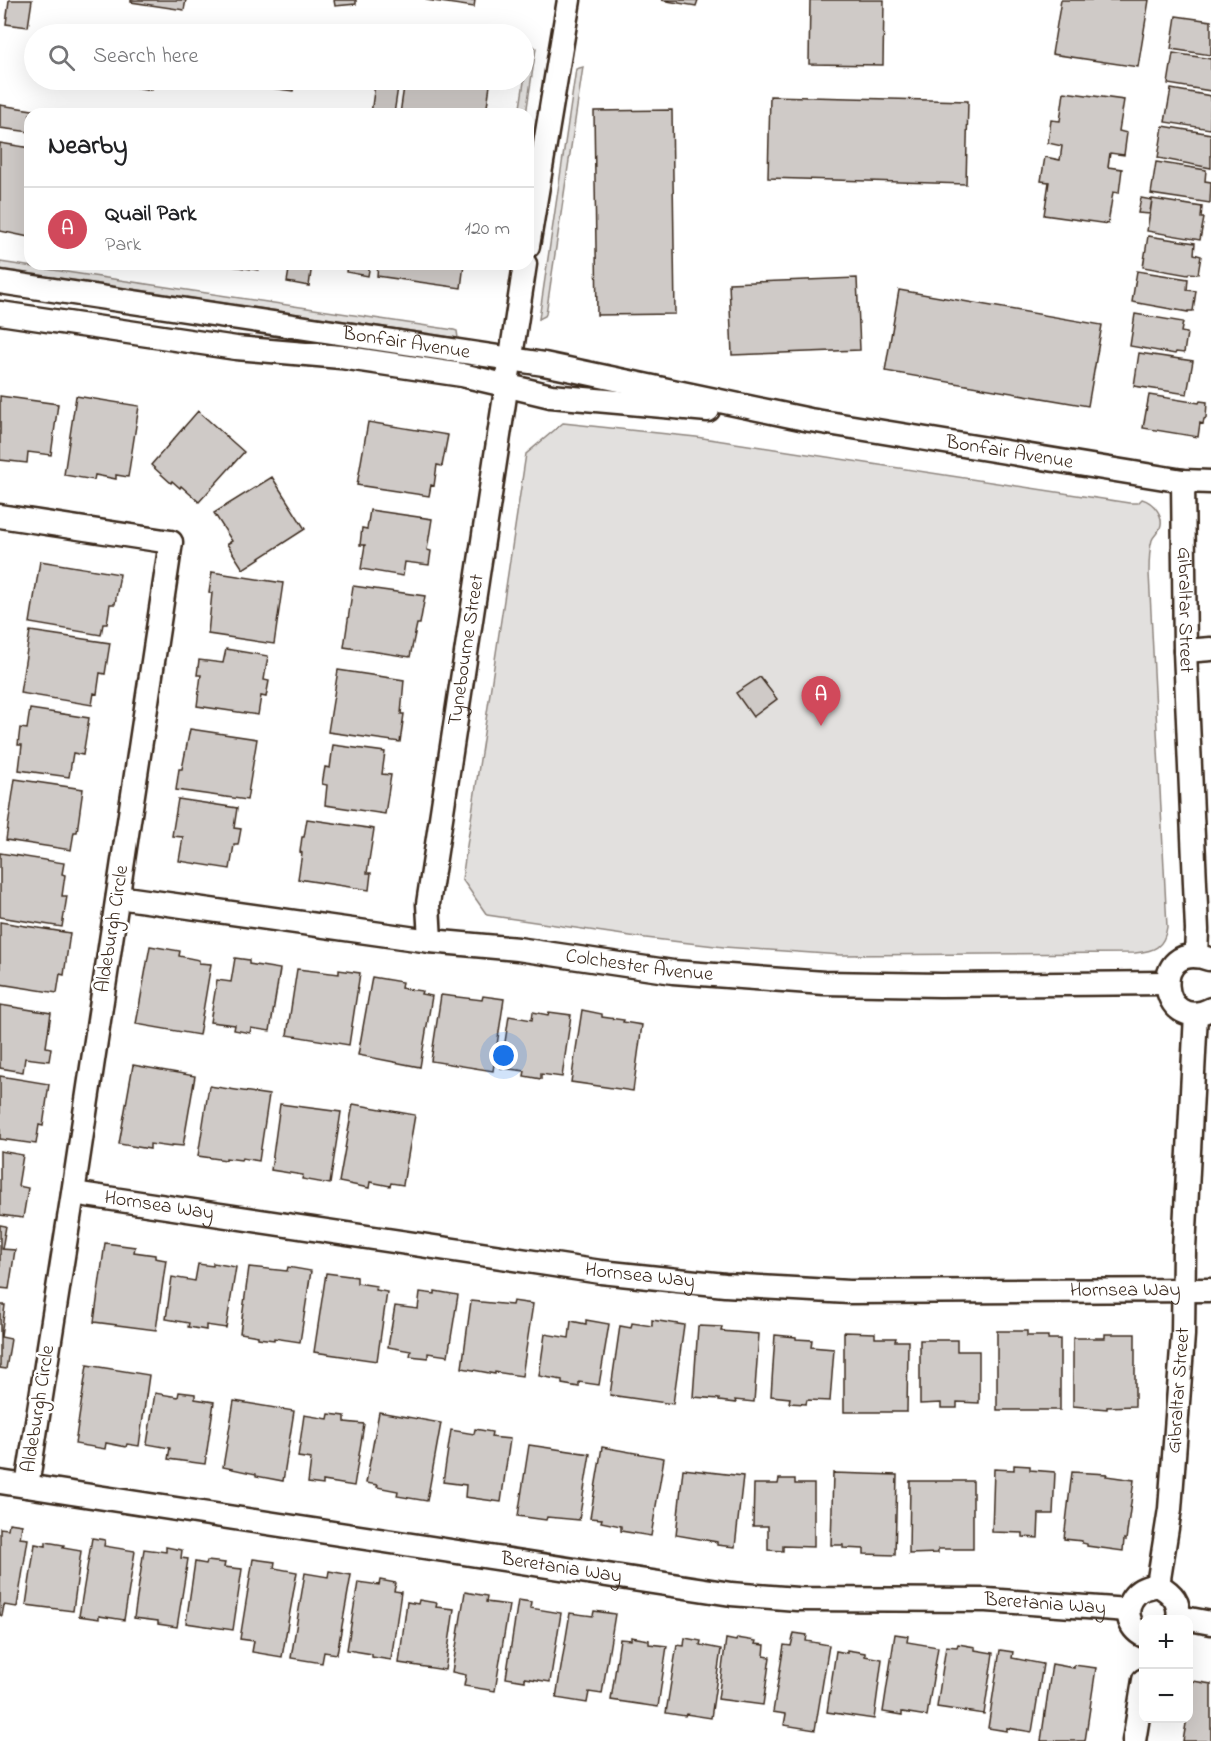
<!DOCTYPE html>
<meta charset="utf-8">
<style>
body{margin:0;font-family:"Indie Flower",sans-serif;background:#f6f6f6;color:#202124}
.controls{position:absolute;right:18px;bottom:18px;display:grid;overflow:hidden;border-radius:12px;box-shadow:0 6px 24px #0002}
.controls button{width:54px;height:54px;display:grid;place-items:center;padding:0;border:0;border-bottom:2px solid #e0e0e0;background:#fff;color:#202124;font:30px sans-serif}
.you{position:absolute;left:504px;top:1056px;width:21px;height:21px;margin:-15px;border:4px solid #fff;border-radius:50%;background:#1a73e8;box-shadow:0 0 0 9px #1a73e833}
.badge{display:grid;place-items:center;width:39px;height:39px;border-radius:50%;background:#d1495b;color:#fff;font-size:20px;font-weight:700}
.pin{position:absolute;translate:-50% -50px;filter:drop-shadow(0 2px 3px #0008)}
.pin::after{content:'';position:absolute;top:32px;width:21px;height:18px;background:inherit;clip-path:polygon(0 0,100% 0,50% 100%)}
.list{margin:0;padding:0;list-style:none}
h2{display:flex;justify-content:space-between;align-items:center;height:78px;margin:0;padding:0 24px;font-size:26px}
h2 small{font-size:20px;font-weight:400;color:#757577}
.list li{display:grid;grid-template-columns:39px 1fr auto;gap:18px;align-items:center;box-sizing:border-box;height:84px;padding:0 24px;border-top:2px solid #e0e0e0}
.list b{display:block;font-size:22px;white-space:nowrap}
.list p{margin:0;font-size:20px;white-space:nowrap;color:#757577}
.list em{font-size:20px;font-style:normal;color:#757577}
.icon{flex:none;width:33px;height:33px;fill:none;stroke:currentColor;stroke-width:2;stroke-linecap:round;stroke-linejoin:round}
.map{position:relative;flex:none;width:1211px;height:1741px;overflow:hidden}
.search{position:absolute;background:#fff;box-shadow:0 6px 24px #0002;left:24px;top:24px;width:510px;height:66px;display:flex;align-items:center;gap:15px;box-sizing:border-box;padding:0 21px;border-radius:33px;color:#757577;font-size:22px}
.panel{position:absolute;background:#fff;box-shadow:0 6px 24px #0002;left:24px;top:108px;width:510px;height:162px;border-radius:18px}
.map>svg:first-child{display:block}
.green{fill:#e2e0de;stroke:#8e857e;stroke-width:1.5}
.building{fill:#cfcac7;stroke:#3b2a1e;stroke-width:1.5}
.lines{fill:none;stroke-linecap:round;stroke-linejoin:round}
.minor-casing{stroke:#3b2a1e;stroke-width:27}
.minor{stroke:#fff;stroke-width:22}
.labels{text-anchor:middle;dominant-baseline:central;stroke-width:5;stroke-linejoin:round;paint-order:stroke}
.street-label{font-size:20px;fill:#3b2a1e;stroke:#fff}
</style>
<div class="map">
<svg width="1211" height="1741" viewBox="0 0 1211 1741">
<rect width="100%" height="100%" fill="#fff"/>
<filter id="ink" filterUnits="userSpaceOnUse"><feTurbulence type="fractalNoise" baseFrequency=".0167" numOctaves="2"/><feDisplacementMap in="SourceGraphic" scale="12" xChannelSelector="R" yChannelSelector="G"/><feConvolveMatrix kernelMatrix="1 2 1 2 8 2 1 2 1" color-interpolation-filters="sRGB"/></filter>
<g filter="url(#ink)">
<!-- green -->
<path class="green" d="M 530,43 L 536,48 L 526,114 L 519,114 Z
M 583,67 L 546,314 L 545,316 L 539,319 L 576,69 Z
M 0,262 L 454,330 L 457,331 L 458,338 L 0,269 Z
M 563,423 L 696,437 L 1129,503 L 1138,503 L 1142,499 C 1153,502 1165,516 1160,528 C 1158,533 1154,535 1152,540 C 1149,550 1149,563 1149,573 L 1167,927 C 1164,948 1154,951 1135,953 L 841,955 L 724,947 L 637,937 L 487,915 L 462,879 L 526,454 Z"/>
<!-- building -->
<path class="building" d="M 9,0 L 32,0 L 28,27 L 6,24 Z
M 131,0 L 186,0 L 184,10 L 131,2 Z
M 334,0 L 356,0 L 356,4 L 335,6 Z
M 426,0 L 475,0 L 474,7 Z
M 661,0 L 698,0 L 696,6 Z
M 810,0 L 884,0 L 883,65 L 809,64 Z
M 1061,0 L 1149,0 L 1138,67 L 1052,54 Z
M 1176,16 L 1211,21 L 1211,55 L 1171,49 Z
M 281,26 L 302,29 L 302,34 L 280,34 Z
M 1173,53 L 1211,59 L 1211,91 L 1168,84 Z
M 87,80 L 153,80 L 152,90 Z
M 273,80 L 295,80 L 293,91 L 272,88 Z
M 405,80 L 449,80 L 490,85 L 486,114 L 400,114 Z
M 375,84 L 398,87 L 394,114 L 371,114 Z
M 1171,89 L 1211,96 L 1210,129 L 1165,122 Z
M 1064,92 L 1124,100 L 1119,131 L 1127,133 L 1124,155 L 1110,153 L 1108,167 L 1122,169 L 1119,193 L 1113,192 L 1108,224 L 1044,215 L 1049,182 L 1041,181 L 1045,157 L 1060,160 L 1062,146 L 1048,143 L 1051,120 L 1060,121 Z
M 770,96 L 968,101 L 966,184 L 768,178 Z
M 0,105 L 45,112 L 45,114 L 30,114 L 30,132 L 0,128 Z
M 672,110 L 675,314 L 597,315 L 594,111 Z
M 1163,126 L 1211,134 L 1211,168 L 1158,158 Z
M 0,143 L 30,148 L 29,237 L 0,231 Z
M 1156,162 L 1206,170 L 1205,181 L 1211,182 L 1210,203 L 1151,194 Z
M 1141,198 L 1152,200 L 1150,214 L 1138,213 Z
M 1152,199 L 1202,207 L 1201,218 L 1204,218 L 1200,240 L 1147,231 Z
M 1148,236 L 1195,243 L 1194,254 L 1201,256 L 1198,274 L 1189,273 L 1188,275 L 1143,267 Z
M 218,264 L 259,264 L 258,270 Z
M 290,264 L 312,264 L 309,286 L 287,282 Z
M 347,264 L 370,264 L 368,276 L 346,272 Z
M 378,264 L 464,264 L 461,288 L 377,276 Z
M 1137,271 L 1188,279 L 1187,290 L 1196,291 L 1193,311 L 1188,311 L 1188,312 L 1132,302 Z
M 857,278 L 860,350 L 732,355 L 729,283 Z
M 899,290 L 1102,325 L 1088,406 L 885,371 Z
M 1135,314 L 1183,322 L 1181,332 L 1187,333 L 1184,353 L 1176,352 L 1175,354 L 1130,346 Z
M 1139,353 L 1193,361 L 1187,394 L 1134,386 Z
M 1149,395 L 1199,403 L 1200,401 L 1207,402 L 1206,418 L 1204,419 L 1203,424 L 1200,423 L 1198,437 L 1143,428 Z
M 0,396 L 58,404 L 51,455 L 28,452 L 27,463 L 0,460 Z
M 76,396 L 139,406 L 128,477 L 116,475 L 116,479 L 95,475 L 94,480 L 64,475 Z
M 198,411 L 244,452 L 199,502 L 181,486 L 180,488 L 172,481 L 171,483 L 151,465 Z
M 368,422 L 448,435 L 442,466 L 437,465 L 434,486 L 431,485 L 429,496 L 357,485 Z
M 272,477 L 305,529 L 243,569 L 227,544 L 232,541 L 214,513 Z
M 370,510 L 432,519 L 427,550 L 431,551 L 429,565 L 405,562 L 403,576 L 361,569 L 365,545 L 360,545 L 362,528 L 367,529 Z
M 40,561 L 120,574 L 115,604 L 110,604 L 107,624 L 103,624 L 101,635 L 30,623 Z
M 212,572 L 283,583 L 274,644 L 208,634 L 212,593 L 209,593 Z
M 353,586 L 425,596 L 420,624 L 417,624 L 410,657 L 344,647 Z
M 30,631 L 110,643 L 105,674 L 100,673 L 97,694 L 94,693 L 92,705 L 20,693 Z
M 226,649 L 268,656 L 264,680 L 269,681 L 266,697 L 261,696 L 258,715 L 197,706 L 201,675 L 197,675 L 199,660 L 223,663 Z
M 338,670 L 404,680 L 401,714 L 404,714 L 400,742 L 328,732 Z
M 760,677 L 777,699 L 753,717 L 736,693 Z
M 30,709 L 89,718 L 83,755 L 73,753 L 69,777 L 19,770 L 22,745 L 18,745 L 20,728 L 27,729 Z
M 190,729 L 257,739 L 247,800 L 176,790 L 179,769 L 182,769 Z
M 333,745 L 385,752 L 382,774 L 391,775 L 385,814 L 325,805 L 327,785 L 322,784 L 325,767 L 330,768 Z
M 15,779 L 83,789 L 77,832 L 74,832 L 71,850 L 6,840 Z
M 178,799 L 237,808 L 234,828 L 241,829 L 238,845 L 234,845 L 230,869 L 179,861 L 183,837 L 172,836 Z
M 307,819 L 374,829 L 367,873 L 371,873 L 369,890 L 298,879 L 302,853 L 300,852 L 302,837 L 304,837 Z
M 0,853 L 64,863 L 62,874 L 65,875 L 62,896 L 67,896 L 62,927 L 0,917 Z
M 0,922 L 70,933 L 64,975 L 60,974 L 57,993 L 0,984 Z
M 150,946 L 180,951 L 179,956 L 199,960 L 199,963 L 211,964 L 199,1035 L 136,1024 Z
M 235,958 L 249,960 L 249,964 L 280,969 L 270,1031 L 251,1028 L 250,1033 L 234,1030 L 235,1025 L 210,1022 L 217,980 L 231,982 Z
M 297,969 L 339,974 L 339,970 L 360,973 L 349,1045 L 287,1035 Z
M 372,977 L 402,982 L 401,988 L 422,991 L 421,994 L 432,996 L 420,1067 L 358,1055 Z
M 441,995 L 482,1000 L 483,996 L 504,999 L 493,1071 L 431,1061 Z
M 0,1005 L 51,1013 L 46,1047 L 51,1048 L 49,1061 L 25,1058 L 23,1072 L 0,1068 Z
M 582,1010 L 602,1014 L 602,1017 L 624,1020 L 623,1022 L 642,1025 L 633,1091 L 571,1082 Z
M 533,1012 L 548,1015 L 549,1012 L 571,1015 L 562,1077 L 541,1074 L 541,1079 L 524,1076 L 525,1071 L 501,1068 L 509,1016 L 532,1020 Z
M 133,1065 L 195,1076 L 183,1146 L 172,1145 L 171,1147 L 150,1144 L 150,1149 L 119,1144 Z
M 0,1076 L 49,1084 L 43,1126 L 39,1125 L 36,1144 L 0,1139 Z
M 209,1086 L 269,1095 L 259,1161 L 242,1158 L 241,1160 L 226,1158 L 226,1160 L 198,1156 Z
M 280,1104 L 341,1112 L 330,1184 L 302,1179 L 303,1175 L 271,1170 Z
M 353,1104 L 415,1115 L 403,1185 L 391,1183 L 390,1186 L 370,1182 L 369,1188 L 339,1182 Z
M 0,1151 L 23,1155 L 18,1186 L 28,1188 L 23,1218 L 0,1215 Z
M 0,1225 L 6,1226 L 2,1249 L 15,1250 L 9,1289 L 0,1288 Z
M 105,1243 L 135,1247 L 134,1252 L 155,1255 L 155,1258 L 166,1260 L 156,1330 L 94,1322 Z
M 213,1263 L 236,1267 L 226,1328 L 206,1325 L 206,1330 L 188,1327 L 189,1323 L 166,1319 L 172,1277 L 195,1281 L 198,1264 L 213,1266 Z
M 249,1267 L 287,1271 L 288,1267 L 311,1271 L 300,1342 L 274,1338 L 274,1340 L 258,1338 L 258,1336 L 240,1333 Z
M 326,1273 L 357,1277 L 357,1283 L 377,1286 L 376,1290 L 387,1292 L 377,1361 L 314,1352 Z
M 435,1291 L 458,1295 L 448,1356 L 428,1353 L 428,1358 L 410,1356 L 411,1351 L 388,1347 L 395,1306 L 418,1309 L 420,1292 L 435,1294 Z
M 471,1301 L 512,1305 L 513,1301 L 533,1304 L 522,1376 L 495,1372 L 495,1374 L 462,1368 Z
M 0,1305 L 5,1305 L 1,1337 L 11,1339 L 6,1369 L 0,1368 Z
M 586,1320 L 609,1324 L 599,1385 L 579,1382 L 579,1387 L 562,1384 L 562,1380 L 539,1376 L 545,1334 L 569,1338 L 571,1321 L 586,1324 Z
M 652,1320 L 684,1325 L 673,1404 L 610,1395 L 620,1326 L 631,1328 L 632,1323 L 652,1326 Z
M 698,1326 L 722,1327 L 721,1331 L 759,1334 L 754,1402 L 735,1400 L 736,1403 L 719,1401 L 719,1399 L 693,1397 Z
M 997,1331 L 1027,1331 L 1027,1336 L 1048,1336 L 1048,1339 L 1060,1339 L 1060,1410 L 997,1410 Z
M 844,1332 L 875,1333 L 875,1338 L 896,1338 L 895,1341 L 908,1341 L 907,1412 L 844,1412 Z
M 1105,1334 L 1135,1334 L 1135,1406 L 1107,1407 L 1107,1409 L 1073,1406 L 1073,1338 L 1105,1338 Z
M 775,1335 L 796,1337 L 796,1339 L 812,1340 L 811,1347 L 834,1349 L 830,1401 L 807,1400 L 806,1404 L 789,1403 L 790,1398 L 771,1396 Z
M 920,1340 L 957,1340 L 957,1351 L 979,1351 L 979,1403 L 957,1402 L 957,1408 L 941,1408 L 941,1403 L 920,1404 Z
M 87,1365 L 149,1375 L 139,1446 L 127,1444 L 126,1447 L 106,1443 L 105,1449 L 75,1444 Z
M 179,1392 L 195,1394 L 195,1399 L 214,1402 L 205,1464 L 168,1459 L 170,1448 L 147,1444 L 155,1393 L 178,1397 Z
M 234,1401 L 294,1411 L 283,1481 L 256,1476 L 256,1474 L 223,1467 Z
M 379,1412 L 441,1423 L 427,1501 L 397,1496 L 398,1491 L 377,1487 L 378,1485 L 366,1483 Z
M 329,1414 L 345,1416 L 345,1422 L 364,1424 L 354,1486 L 323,1481 L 323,1485 L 308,1483 L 311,1459 L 298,1457 L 304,1415 L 328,1419 Z
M 475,1429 L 492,1432 L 491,1437 L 510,1439 L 501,1502 L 465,1497 L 466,1485 L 443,1482 L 451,1430 L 474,1434 Z
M 529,1445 L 590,1454 L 579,1520 L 547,1517 L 546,1520 L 518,1516 Z
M 602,1447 L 664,1458 L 651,1536 L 621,1531 L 621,1526 L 601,1522 L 602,1519 L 590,1518 Z
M 1014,1465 L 1030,1466 L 1030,1470 L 1055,1472 L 1053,1514 L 1039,1514 L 1038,1538 L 1023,1537 L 1023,1533 L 992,1532 L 994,1469 L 1014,1470 Z
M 683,1469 L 743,1476 L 735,1547 L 717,1545 L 717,1542 L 676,1535 Z
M 1072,1472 L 1107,1474 L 1106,1476 L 1134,1480 L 1126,1540 L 1124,1539 L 1123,1551 L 1087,1546 L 1087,1544 L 1082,1543 L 1082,1541 L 1064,1539 Z
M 833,1473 L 897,1475 L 895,1555 L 864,1554 L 864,1549 L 843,1548 L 843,1545 L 831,1545 Z
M 779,1479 L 795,1479 L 795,1484 L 814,1484 L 814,1547 L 783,1546 L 783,1551 L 768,1550 L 768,1526 L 753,1526 L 754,1484 L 778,1484 Z
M 910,1481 L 973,1481 L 973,1549 L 938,1549 L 938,1553 L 909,1554 Z
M 9,1523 L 22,1525 L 20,1538 L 28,1539 L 17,1607 L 4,1605 L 2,1616 L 0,1615 L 0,1528 L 8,1529 Z
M 92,1538 L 105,1540 L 104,1546 L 135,1551 L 124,1620 L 99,1616 L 99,1619 L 79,1616 Z
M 46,1542 L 64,1545 L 63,1548 L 81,1551 L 73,1611 L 26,1605 L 35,1544 L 46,1546 Z
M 166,1547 L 182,1550 L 181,1558 L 188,1559 L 177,1627 L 158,1624 L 158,1621 L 134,1618 L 144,1549 L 166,1552 Z
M 253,1559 L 275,1562 L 274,1568 L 297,1572 L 282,1657 L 252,1652 L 254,1641 L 240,1639 Z
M 207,1561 L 225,1563 L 224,1567 L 242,1569 L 233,1630 L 186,1623 L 195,1562 L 206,1564 Z
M 329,1571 L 351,1575 L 337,1654 L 324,1652 L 322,1663 L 291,1658 L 305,1573 L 328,1577 Z
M 380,1580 L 396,1583 L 394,1591 L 401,1592 L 391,1660 L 372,1657 L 372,1654 L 347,1650 L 358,1582 L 379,1585 Z
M 465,1592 L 487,1596 L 486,1602 L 509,1605 L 495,1691 L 464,1686 L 466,1675 L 452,1672 Z
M 419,1600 L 437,1603 L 436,1607 L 454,1609 L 445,1670 L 399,1663 L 407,1602 L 418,1604 Z
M 518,1600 L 531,1602 L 530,1608 L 561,1613 L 550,1682 L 525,1678 L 525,1681 L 506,1678 Z
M 594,1611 L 615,1614 L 602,1694 L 589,1692 L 587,1703 L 556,1698 L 570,1613 L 593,1616 Z
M 794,1633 L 807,1635 L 806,1641 L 829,1645 L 815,1730 L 784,1725 L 786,1714 L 773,1712 L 784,1645 L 791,1646 Z
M 895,1634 L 908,1636 L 907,1642 L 938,1647 L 927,1716 L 902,1712 L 902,1715 L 883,1712 Z
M 631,1637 L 649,1640 L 649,1644 L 667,1646 L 658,1707 L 611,1700 L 620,1639 L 631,1640 Z
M 685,1638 L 701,1641 L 700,1645 L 721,1649 L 711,1718 L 686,1714 L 685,1716 L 666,1713 L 677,1645 L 684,1646 Z
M 737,1638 L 756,1641 L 755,1644 L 765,1645 L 764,1656 L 770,1657 L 763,1705 L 718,1699 L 726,1639 L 736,1641 Z
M 958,1644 L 975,1647 L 975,1650 L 993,1653 L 984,1714 L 937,1707 L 946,1646 L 957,1647 Z
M 847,1650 L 865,1653 L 865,1656 L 882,1659 L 874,1719 L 827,1712 L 836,1651 L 847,1653 Z
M 1000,1650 L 1013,1652 L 1012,1658 L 1043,1664 L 1032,1732 L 1007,1728 L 1007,1731 L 988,1728 Z
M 1052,1664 L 1074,1668 L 1074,1665 L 1096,1668 L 1085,1741 L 1041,1741 Z
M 1193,1681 L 1211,1684 L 1211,1741 L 1183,1741 L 1187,1718 L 1188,1718 Z"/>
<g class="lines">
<defs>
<g id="minor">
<path d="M 528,246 L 569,0"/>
<path id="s1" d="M 0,282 L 544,364 L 810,420 L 1183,481 L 1211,482"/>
<path d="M 0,313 L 236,348 L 341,357 L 462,375 L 551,396 L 708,410"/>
<path id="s2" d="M 1183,481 L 1185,651 L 1197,930 L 1196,956"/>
<path d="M 0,516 L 171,542 L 73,1193 L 27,1486"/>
<path d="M 1185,651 L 1211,649"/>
<path id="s3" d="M 118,897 L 430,941 L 518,949 L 673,972 L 824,983 L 940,985 L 1167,983"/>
<path id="s4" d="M 430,941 L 428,904 L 525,264"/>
<path d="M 1209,959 C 1149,938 1158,1036 1211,1009"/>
<path id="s5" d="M 73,1193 L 601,1272 L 725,1285 L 849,1292 L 1211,1290"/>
<path id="s6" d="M 0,1482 L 731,1594 L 797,1599 L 987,1600 L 1128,1610"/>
<path id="s7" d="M 1158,1585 L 1170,1509 L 1177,1416 L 1183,1335 L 1184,1249 L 1196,1014"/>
<path d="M 1179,1617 L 1211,1623"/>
<path d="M 1144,1636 C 1128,1628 1123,1608 1135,1595 C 1141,1588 1149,1587 1158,1585 C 1172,1593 1181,1602 1178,1620"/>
<path d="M 1134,1741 L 1144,1680"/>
</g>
</defs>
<!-- minor casing -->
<use href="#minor" class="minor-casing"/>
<!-- minor -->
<use href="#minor" class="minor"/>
</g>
</g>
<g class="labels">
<!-- street labels -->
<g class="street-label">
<text stroke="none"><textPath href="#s1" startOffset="411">Bonfair Avenue</textPath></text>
<text stroke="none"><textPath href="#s1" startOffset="1024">Bonfair Avenue</textPath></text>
<text stroke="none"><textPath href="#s2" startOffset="129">Gibraltar Street</textPath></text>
<text stroke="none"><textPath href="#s4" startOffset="294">Tynebourne Street</textPath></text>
<text transform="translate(113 929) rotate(-81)">Aldeburgh Circle</text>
<text stroke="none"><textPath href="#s3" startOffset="526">Colchester Avenue</textPath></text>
<text stroke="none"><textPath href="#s5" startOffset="87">Hornsea Way</textPath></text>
<text stroke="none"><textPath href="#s5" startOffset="573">Hornsea Way</textPath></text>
<text stroke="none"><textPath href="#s5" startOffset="1059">Hornsea Way</textPath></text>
<text stroke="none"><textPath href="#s7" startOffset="196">Gibraltar Street</textPath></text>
<text transform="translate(39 1409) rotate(-81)">Aldeburgh Circle</text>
<text stroke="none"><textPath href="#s6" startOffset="568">Beretania Way</textPath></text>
<text stroke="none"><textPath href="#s6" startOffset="1054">Beretania Way</textPath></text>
</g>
</g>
</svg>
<div class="controls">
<button>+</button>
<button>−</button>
</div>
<div class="you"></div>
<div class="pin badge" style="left:821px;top:726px">A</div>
<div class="search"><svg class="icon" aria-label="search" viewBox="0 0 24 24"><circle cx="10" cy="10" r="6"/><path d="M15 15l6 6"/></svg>Search here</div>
<section class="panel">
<h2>Nearby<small></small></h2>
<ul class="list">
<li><span class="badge">A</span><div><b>Quail Park</b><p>Park</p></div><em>120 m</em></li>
</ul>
</section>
</div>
